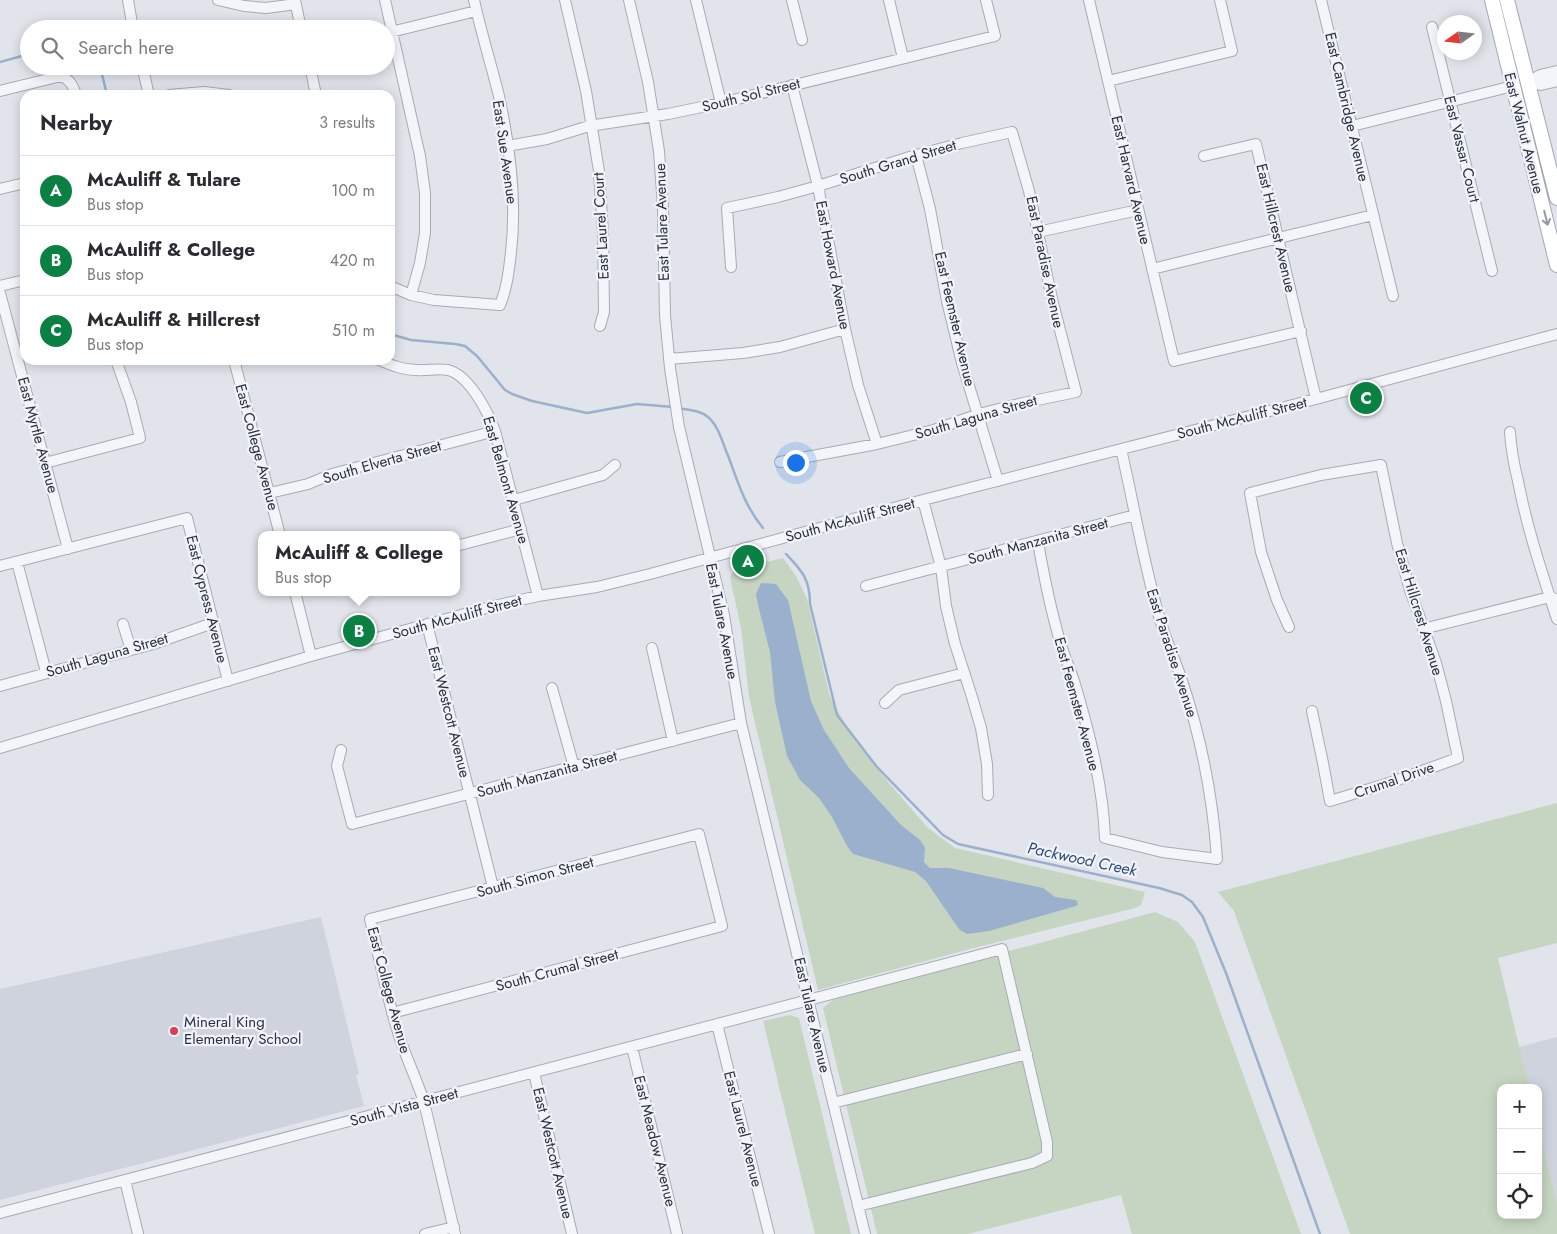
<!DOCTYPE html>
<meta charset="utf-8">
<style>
body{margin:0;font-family:Jost,sans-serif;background:#f2f2f3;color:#2b2b33}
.controls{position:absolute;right:15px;bottom:15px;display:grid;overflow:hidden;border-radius:10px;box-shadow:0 2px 12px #0003}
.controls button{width:45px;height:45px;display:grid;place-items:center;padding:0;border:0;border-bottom:1px solid #e1e1e2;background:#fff;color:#2b2b33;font:25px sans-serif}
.compass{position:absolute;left:1437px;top:15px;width:45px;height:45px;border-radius:50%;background:#fff;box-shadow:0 2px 12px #0003;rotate:256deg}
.you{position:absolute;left:795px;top:462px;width:18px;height:18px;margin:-12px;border:4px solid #fff;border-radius:50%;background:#1a73e8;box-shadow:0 0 0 8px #1a73e833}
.badge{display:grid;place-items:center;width:32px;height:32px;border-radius:50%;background:#0b8043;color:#fff;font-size:16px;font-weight:700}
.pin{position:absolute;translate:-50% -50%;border:2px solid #fff;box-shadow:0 1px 5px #0006}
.popup{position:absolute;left:258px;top:531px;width:202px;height:65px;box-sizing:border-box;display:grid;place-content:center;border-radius:10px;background:#fff;filter:drop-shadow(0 1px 4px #0005);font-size:16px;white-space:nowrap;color:#7c7c81}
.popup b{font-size:19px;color:#2b2b33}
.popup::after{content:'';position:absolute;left:50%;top:100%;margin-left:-10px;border:10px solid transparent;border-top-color:#fff}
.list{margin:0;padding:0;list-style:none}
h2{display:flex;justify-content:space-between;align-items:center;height:65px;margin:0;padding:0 20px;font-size:21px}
h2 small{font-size:16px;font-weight:400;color:#7c7c81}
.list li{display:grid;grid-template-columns:32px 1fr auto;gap:15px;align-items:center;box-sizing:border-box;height:70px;padding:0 20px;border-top:1px solid #e1e1e2}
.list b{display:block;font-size:19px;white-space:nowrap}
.list p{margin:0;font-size:16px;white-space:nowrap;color:#7c7c81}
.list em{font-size:16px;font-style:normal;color:#7c7c81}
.icon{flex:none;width:28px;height:28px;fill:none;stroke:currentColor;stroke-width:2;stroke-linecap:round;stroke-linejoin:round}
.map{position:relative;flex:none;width:1557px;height:1234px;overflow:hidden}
.search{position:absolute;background:#fff;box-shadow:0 2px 12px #0003;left:20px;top:20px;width:375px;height:55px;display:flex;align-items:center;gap:12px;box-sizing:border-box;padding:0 18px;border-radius:28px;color:#7c7c81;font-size:19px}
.panel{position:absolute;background:#fff;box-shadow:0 2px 12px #0003;left:20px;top:90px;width:375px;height:275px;border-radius:15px}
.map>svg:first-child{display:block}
.built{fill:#cfd3dd}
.green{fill:#c6d5c2}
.water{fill:#9ab0cd}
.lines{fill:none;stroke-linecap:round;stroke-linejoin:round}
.stream{stroke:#9ab0cd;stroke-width:2.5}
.minor-casing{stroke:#a6abb5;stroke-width:12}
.major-casing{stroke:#a0a8b7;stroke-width:16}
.minor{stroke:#f4f5f9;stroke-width:10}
.major{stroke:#fff;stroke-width:14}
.oneway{stroke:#9498a1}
.poi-dot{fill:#d64050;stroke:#f1f3f8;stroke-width:2}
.labels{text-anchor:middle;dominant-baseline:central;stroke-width:4.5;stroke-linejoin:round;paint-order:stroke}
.street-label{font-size:15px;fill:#283143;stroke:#f1f3f8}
.poi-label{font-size:15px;fill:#283143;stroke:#f1f3f8;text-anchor:start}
.water-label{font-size:16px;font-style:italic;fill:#304e7a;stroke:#f1f3f8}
</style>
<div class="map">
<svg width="1557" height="1234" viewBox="0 0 1557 1234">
<rect width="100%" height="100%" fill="#e1e4eb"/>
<!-- built -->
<path class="built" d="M 321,917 L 359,1074 L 356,1075 L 364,1106 L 0,1200 L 0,989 Z
M 1557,1037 L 1557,1203 L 1538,1126 L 1538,1088 L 1529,1088 L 1519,1047 Z"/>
<!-- green -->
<path class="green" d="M 783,558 L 796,576 L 807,599 L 830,697 L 854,739 L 889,783 L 927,827 L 955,848 L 1145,892 L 1141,905 L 1135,908 L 970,949 L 818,990 L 749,697 L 741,628 L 730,577 L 734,570 Z
M 1557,803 L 1557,943 L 1498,958 L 1529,1088 L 1501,1088 L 1501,1215 L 1538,1215 L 1538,1126 L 1557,1203 L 1557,1234 L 1350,1234 L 1234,911 L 1218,892 Z
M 1155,912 L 1178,922 L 1195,942 L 1301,1234 L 1132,1234 L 1121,1195 L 968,1234 L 877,1234 L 823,1008 L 837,997 Z
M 790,1015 L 799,1018 L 851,1234 L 815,1234 L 763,1021 Z"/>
<!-- water -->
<path class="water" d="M 761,583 L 776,584 L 788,600 L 811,701 L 824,730 L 849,768 L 901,825 L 920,840 L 925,848 L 924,862 L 930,868 L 949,868 L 1043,888 L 1055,897 L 1076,900 L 1078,904 L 1076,906 L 989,931 L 967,934 L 960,930 L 954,922 L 926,881 L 915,872 L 853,854 L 847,846 L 832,817 L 819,798 L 800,780 L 787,756 L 775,702 L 770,652 L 759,609 L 756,594 Z"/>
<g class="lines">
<!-- stream -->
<path class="stream" d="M 0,62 L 29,54
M 100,66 L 107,95
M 390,334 L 411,340 L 455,344 L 465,346 L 477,356 L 505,390 L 512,394 L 532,401 L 587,413 L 637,404 L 673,407
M 678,408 C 688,410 700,410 708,417 C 719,426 723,445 729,458 C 738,483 746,508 763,528
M 786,554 C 802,571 810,579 810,604 L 837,715 L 877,767 L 943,835 L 958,844 L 1159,888 L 1182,895 L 1192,902 L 1203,917 L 1226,973 L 1320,1234"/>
<defs>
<path id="minor" d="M 128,0 L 133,29
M 218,0 L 244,6 L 266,8 L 296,4
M 295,0 L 301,29
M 385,0 L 420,156 L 425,193 L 425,233 L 420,263 L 411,295
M 565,0 L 586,91 L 599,171 L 603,233 L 604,312 L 600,326
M 629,0 L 648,82 L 659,151 L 663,207 L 665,315 L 670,368 L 679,427 L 724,615 L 741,723 L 865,1234
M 696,0 L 721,103
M 792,0 L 802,40
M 889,0 L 903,58
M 1089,0 L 1174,361 L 1301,331
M 1321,0 L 1393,296
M 1432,27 L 1492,271
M 387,33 L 476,11
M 142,66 L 149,95
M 310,66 L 316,95
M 1108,81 L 1232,51 L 1220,0
M 1529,82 L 1540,75 L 1557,71
M 1529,82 L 1541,85 L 1557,81
M 792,85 L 818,186 L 845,329 L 858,385 L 877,444
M 0,91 L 61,76 C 70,80 73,85 76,95
M 169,95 L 204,92 L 229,95
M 1352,126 L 1513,86
M 507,146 L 547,139 L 589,126 L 668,114 L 721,103 L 995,36 L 986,0
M 916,155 L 930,209 L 947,301 L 962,363 L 998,481
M 1204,156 L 1256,144 L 1316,399
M 0,189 L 25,183
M 1038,232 L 1138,210
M 731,267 L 727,208 L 778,197 L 818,186 L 916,155 L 962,143 L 1012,132 L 1029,191 L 1052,299 L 1076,392 L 1023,403 L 979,414 L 934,430 L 877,444 L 780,462
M 1152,269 L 1373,215
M 0,286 L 25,280
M 390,286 L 411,295 L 434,300 L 500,305 C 507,288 509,270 511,252 C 517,201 510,147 499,96 C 491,64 481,32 474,0
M 0,293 L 68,549
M 669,359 L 743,353 L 780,347 L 845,329
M 234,360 L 280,535
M 379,360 C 391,365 403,370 417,370 C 427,371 438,368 448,370 C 469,375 488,412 495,431 L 538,596
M 1510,432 C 1511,449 1514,465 1518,481 C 1527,528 1542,573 1557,619
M 45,463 L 140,438 L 131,402 L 116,360
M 270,493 L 308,484 L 332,474 L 495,431
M 514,500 L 603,475 L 615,465
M 923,500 L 941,567 L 946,606 L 955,644 L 972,697 L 981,728 L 987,764 L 988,795
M 1038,542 C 1044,577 1051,611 1061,645 C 1065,658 1070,669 1074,681 C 1089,731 1103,785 1105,838 L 1162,852 L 1217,859 C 1213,799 1202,741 1183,684 C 1176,661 1165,639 1159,616 C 1143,561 1134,505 1121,449
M 456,546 L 521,529
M 17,562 L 46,672
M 0,566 L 187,518 L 228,681
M 866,586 L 1135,515
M 295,592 L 311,656
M 123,624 L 131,650
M 427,624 L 493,887
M 1289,627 L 1277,600 L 1261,552 L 1250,493 L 1321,475 L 1381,465 L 1397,543 L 1410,590 L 1436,663 L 1446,701 L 1458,758 L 1389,783 L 1330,801 L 1323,763 L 1312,711
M 1423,629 L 1550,597 L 1556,599
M 652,648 L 673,741
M 0,686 L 153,644 L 213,623
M 552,688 L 574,767
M 885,703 L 899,690 L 964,673
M 0,748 L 311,656 L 494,606 L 538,596 L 597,587 L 650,574 L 923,500 L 1316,399 L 1557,334
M 341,750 L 337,766 L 352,824 L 741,723
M 392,1013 L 722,926 L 699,834 L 370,919 C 379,956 386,993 397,1029 C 404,1054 416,1077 424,1102 L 455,1234
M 717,1024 L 769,1234
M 632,1047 L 677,1234
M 534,1073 L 572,1234
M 833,1103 L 1027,1054
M 125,1180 L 138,1234
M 0,1213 L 1002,949 L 1047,1142 L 1047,1156 L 1032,1163 L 858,1206
M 425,1234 L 454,1227"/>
<path id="major" d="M 1492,0 L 1557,265
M 1507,0 L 1557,198"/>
</defs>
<!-- minor casing -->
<use href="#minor" class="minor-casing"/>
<!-- major casing -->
<use href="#major" class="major-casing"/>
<!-- minor -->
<use href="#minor" class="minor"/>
<!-- major -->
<use href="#major" class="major"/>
</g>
<!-- one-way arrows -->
<defs><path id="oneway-shaft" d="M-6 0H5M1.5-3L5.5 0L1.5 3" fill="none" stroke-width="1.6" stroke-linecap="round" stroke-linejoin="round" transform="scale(1.25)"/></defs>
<use class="oneway" href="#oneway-shaft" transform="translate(1546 218) rotate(76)"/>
<!-- markers -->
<circle class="poi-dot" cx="174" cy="1031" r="5"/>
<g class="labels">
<!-- street labels -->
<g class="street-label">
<text transform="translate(751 95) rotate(-14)">South Sol Street</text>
<text transform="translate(1347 107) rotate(77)">East Cambridge Avenue</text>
<text transform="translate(1524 133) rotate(76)">East Walnut Avenue</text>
<text transform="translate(1462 149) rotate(76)">East Vassar Court</text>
<text transform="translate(505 152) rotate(82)">East Sue Avenue</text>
<text transform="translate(898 162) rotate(-17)">South Grand Street</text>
<text transform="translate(1131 180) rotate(77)">East Harvard Avenue</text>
<text transform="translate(662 222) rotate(-92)">East Tulare Avenue</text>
<text transform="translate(601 226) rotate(-93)">East Laurel Court</text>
<text transform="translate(1276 228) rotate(77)">East Hillcrest Avenue</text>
<text transform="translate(1045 262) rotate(78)">East Paradise Avenue</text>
<text transform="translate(833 265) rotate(79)">East Howard Avenue</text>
<text transform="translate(955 319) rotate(77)">East Feemster Avenue</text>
<text transform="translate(976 417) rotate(-16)">South Laguna Street</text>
<text transform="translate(1242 418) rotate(-14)">South McAuliff Street</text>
<text transform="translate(38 435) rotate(75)">East Myrtle Avenue</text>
<text transform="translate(257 447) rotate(75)">East College Avenue</text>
<text transform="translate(382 462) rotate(-16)">South Elverta Street</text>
<text transform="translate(506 480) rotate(74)">East Belmont Avenue</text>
<text transform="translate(850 520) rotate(-15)">South McAuliff Street</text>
<text transform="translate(1038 541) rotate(-15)">South Manzanita Street</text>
<text transform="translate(207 599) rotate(76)">East Cypress Avenue</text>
<text transform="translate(1419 612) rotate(73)">East Hillcrest Avenue</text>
<text transform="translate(457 617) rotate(-15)">South McAuliff Street</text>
<text transform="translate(722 621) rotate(79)">East Tulare Avenue</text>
<text transform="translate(1172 653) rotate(72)">East Paradise Avenue</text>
<text transform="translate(107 655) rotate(-16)">South Laguna Street</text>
<text transform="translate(1077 704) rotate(75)">East Feemster Avenue</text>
<text transform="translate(449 712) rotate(76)">East Westcott Avenue</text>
<text transform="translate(547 774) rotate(-15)">South Manzanita Street</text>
<text transform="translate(1394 780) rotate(-19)">Crumal Drive</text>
<text transform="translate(535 877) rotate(-15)">South Simon Street</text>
<text transform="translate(557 970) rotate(-15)">South Crumal Street</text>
<text transform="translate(389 990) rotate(75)">East College Avenue</text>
<text transform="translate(812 1015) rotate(77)">East Tulare Avenue</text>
<text transform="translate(404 1107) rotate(-15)">South Vista Street</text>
<text transform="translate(743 1129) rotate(76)">East Laurel Avenue</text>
<text transform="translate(655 1141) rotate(76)">East Meadow Avenue</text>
<text transform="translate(553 1153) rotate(77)">East Westcott Avenue</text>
</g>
<!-- poi labels -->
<g class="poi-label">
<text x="184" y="1022">Mineral King<tspan x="184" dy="17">Elementary School</tspan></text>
</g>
<!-- water labels -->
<g class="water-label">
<text transform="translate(1082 859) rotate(12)">Packwood Creek</text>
</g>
</g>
</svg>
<div class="controls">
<button>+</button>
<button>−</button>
<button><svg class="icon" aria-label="locate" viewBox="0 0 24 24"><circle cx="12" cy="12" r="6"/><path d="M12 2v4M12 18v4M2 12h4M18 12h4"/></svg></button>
</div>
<svg class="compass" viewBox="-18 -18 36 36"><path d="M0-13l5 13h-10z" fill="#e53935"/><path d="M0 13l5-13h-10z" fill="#7c7c81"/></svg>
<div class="you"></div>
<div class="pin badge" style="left:748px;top:561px">A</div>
<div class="pin badge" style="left:359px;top:631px">B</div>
<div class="popup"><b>McAuliff &amp; College</b>Bus stop</div>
<div class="pin badge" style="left:1366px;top:398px">C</div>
<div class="search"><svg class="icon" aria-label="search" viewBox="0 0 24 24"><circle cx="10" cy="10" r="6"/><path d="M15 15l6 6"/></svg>Search here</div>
<section class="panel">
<h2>Nearby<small>3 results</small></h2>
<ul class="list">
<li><span class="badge">A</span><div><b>McAuliff &amp; Tulare</b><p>Bus stop</p></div><em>100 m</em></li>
<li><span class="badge">B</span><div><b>McAuliff &amp; College</b><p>Bus stop</p></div><em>420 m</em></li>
<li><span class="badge">C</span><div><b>McAuliff &amp; Hillcrest</b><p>Bus stop</p></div><em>510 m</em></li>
</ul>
</section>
</div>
